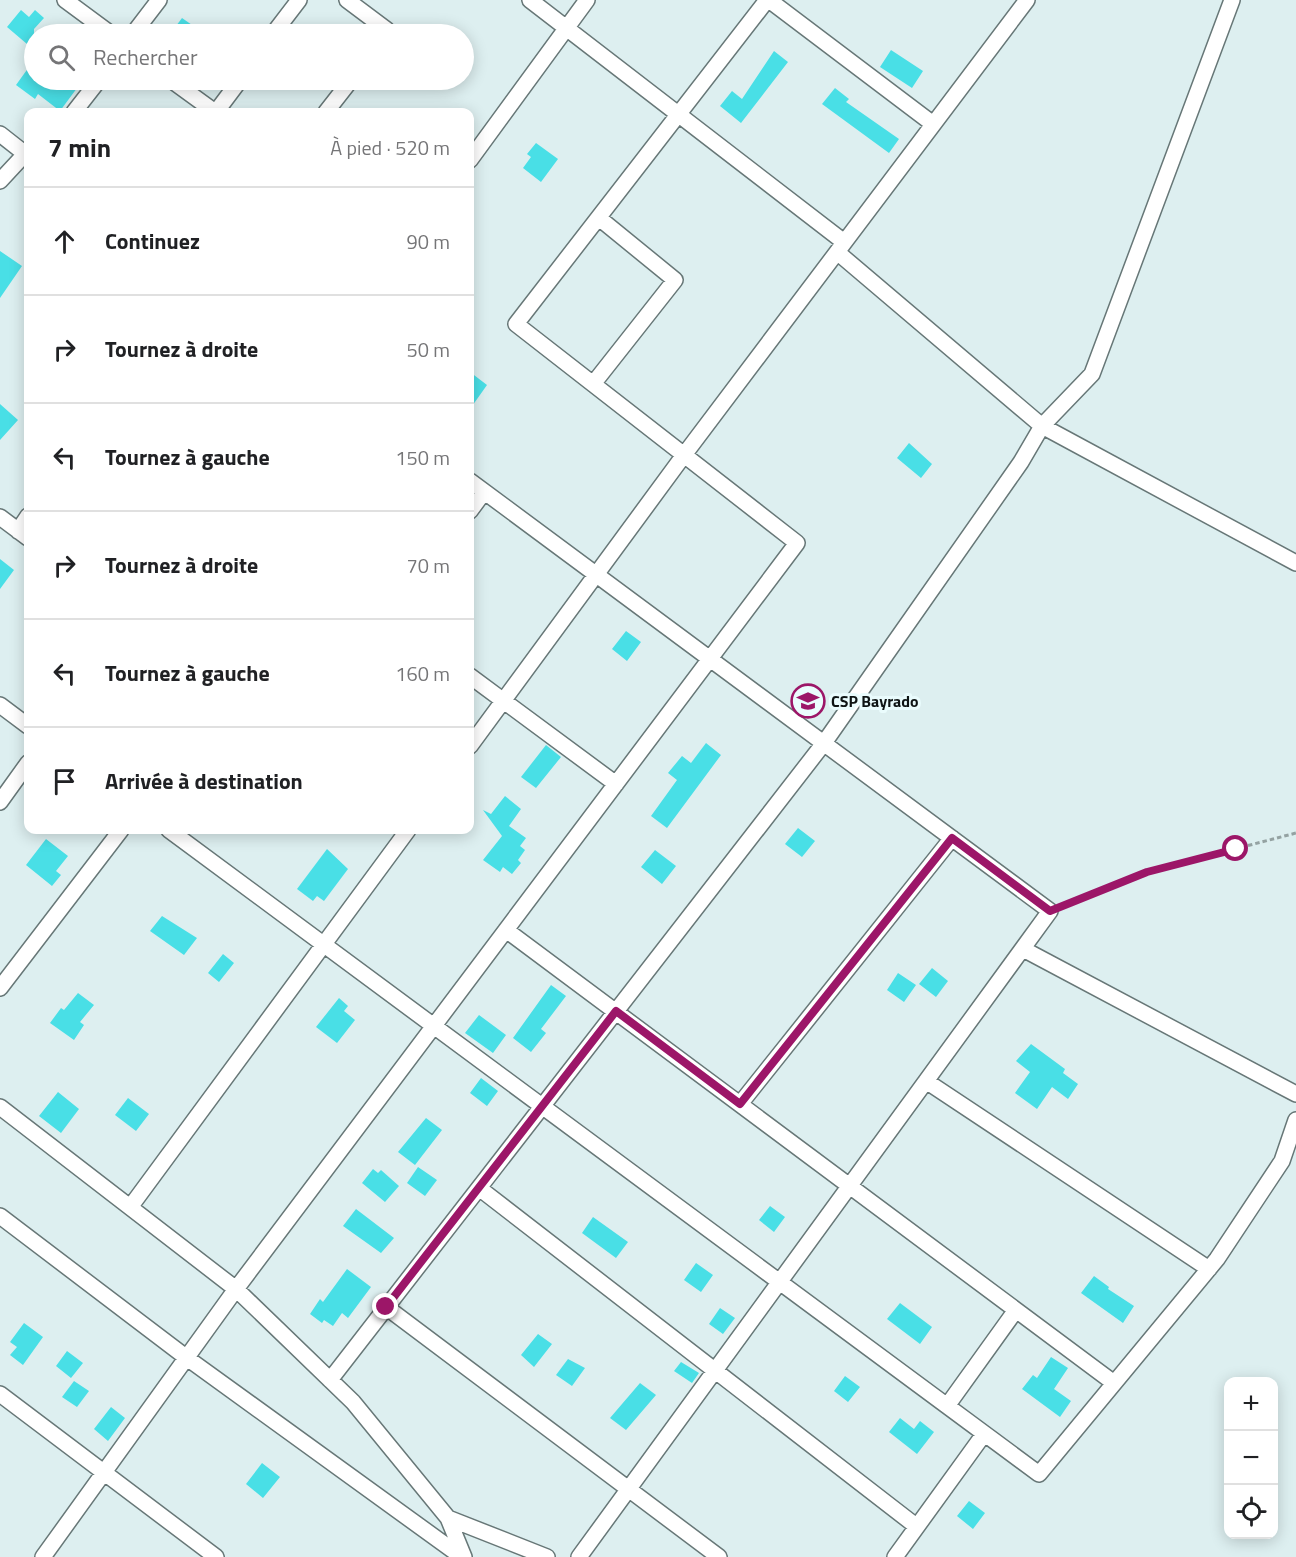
<!DOCTYPE html>
<html lang="fr">
<meta charset="utf-8">
<style>
body{margin:0;font-family:"Titillium Web",sans-serif;background:#f2f2f2;color:#202124}
.controls{position:absolute;right:18px;bottom:18px;display:grid;overflow:hidden;border-radius:12px;box-shadow:0 3px 15px #0003}
.controls button{width:54px;height:54px;display:grid;place-items:center;padding:0;border:0;border-bottom:2px solid #e0e0e0;background:#fff;color:#202124;font:30px sans-serif}
.stop{position:absolute;width:18px;height:18px;margin:-14px;border:4px solid #9c1668;border-radius:50%;background:#fff}
.stop.end{background:#9c1668;border-color:#fff;box-shadow:0 2px 6px #0008}
.list{margin:0;padding:0;list-style:none}
h2{display:flex;justify-content:space-between;align-items:center;height:78px;margin:0;padding:0 24px;font-size:26px}
h2 small{font-size:20px;font-weight:400;color:#757577}
.list li{display:grid;grid-template-columns:39px 1fr auto;gap:18px;align-items:center;box-sizing:border-box;height:108px;padding:0 24px;border-top:2px solid #e0e0e0}
.list b{display:block;font-size:22px;white-space:nowrap}
.list em{font-size:20px;font-style:normal;color:#757577}
.icon{flex:none;width:33px;height:33px;fill:none;stroke:currentColor;stroke-width:2;stroke-linecap:round;stroke-linejoin:round}
.map{position:relative;flex:none;width:1296px;height:1557px;overflow:hidden}
.search{position:absolute;background:#fff;box-shadow:0 3px 15px #0003;left:24px;top:24px;width:450px;height:66px;display:flex;align-items:center;gap:15px;box-sizing:border-box;padding:0 21px;border-radius:33px;color:#757577;font-size:22px}
.panel{position:absolute;background:#fff;box-shadow:0 3px 15px #0003;left:24px;top:108px;width:450px;height:726px;border-radius:12px}
.map>svg:first-child{display:block}
.building{fill:#49dfe6}
.lines{fill:none;stroke-linecap:round;stroke-linejoin:round}
.minor-casing{stroke:#677777;stroke-width:18}
.path{stroke:#94a2a2;stroke-width:3;stroke-dasharray:4.5 3;stroke-linecap:butt}
.minor{stroke:#fff;stroke-width:15}
.route{stroke:#9c1668;stroke-width:8}
.labels{text-anchor:middle;dominant-baseline:central;stroke-width:6;stroke-linejoin:round;paint-order:stroke}
.poi-label{font-size:16px;font-weight:bold;fill:#0e1414;stroke:#eafcfd;text-anchor:start}
</style>
<div class="map">
<svg width="1296" height="1557" viewBox="0 0 1296 1557">
<rect width="100%" height="100%" fill="#ddeff0"/>
<!-- building -->
<path class="building" d="M 21,10 L 29,17 L 35,10 L 44,18 L 34,29 L 34,50 L 7,27 Z
M 182,18 L 205,34 L 170,34 Z
M 891,50 L 923,71 L 912,88 L 880,67 Z
M 774,51 L 788,62 L 741,123 L 720,106 L 732,91 L 742,99 Z
M 34,60 L 34,80 L 83,80 L 60,111 L 38,94 L 35,99 L 16,85 Z
M 835,88 L 849,99 L 846,102 L 899,139 L 889,153 L 822,104 Z
M 536,143 L 558,159 L 541,182 L 523,168 L 531,157 L 527,154 Z
M 0,251 L 22,266 L 0,298 Z
M 470,372 L 487,385 L 470,409 Z
M 0,404 L 18,420 L 0,440 Z
M 909,443 L 932,464 L 921,478 L 897,458 Z
M 0,559 L 14,570 L 0,589 Z
M 626,631 L 641,642 L 627,661 L 612,649 Z
M 706,743 L 721,755 L 667,828 L 651,816 L 677,780 L 668,773 L 682,756 L 691,763 Z
M 546,745 L 561,757 L 536,788 L 521,777 Z
M 505,796 L 521,809 L 509,826 L 526,838 L 520,846 L 525,850 L 518,860 L 521,863 L 512,874 L 503,867 L 500,872 L 483,860 L 502,836 L 483,810 L 491,814 Z
M 798,828 L 815,841 L 802,857 L 785,844 Z
M 46,839 L 68,856 L 56,871 L 61,875 L 52,886 L 26,865 Z
M 327,849 L 348,869 L 324,901 L 317,896 L 313,901 L 297,889 Z
M 655,850 L 676,866 L 662,884 L 641,867 Z
M 162,916 L 197,938 L 184,955 L 150,931 Z
M 223,954 L 234,963 L 219,982 L 208,973 Z
M 932,968 L 948,981 L 936,997 L 919,984 Z
M 898,973 L 916,985 L 904,1002 L 887,990 Z
M 551,985 L 566,996 L 541,1029 L 546,1033 L 531,1052 L 513,1038 Z
M 78,993 L 94,1005 L 80,1022 L 84,1025 L 74,1040 L 50,1023 L 61,1008 L 64,1010 Z
M 339,998 L 348,1006 L 344,1011 L 355,1020 L 337,1043 L 316,1027 Z
M 479,1015 L 506,1035 L 493,1053 L 465,1033 Z
M 1031,1044 L 1065,1069 L 1063,1073 L 1078,1084 L 1068,1099 L 1052,1087 L 1037,1109 L 1015,1093 L 1030,1072 L 1016,1061 Z
M 481,1078 L 498,1091 L 487,1106 L 470,1093 Z
M 58,1092 L 79,1109 L 61,1133 L 39,1116 Z
M 128,1098 L 149,1114 L 136,1131 L 115,1115 Z
M 426,1118 L 442,1130 L 415,1165 L 398,1152 Z
M 418,1167 L 437,1180 L 425,1196 L 407,1183 Z
M 373,1169 L 378,1173 L 381,1170 L 399,1186 L 385,1202 L 362,1183 Z
M 770,1206 L 785,1217 L 774,1232 L 759,1220 Z
M 356,1209 L 394,1238 L 381,1253 L 343,1226 Z
M 593,1217 L 628,1242 L 616,1258 L 582,1233 Z
M 696,1263 L 713,1275 L 701,1292 L 684,1280 Z
M 347,1269 L 371,1287 L 348,1318 L 342,1313 L 333,1326 L 324,1320 L 322,1323 L 310,1314 L 320,1299 L 323,1302 Z
M 1094,1276 L 1109,1287 L 1108,1289 L 1134,1306 L 1123,1323 L 1081,1293 Z
M 900,1303 L 932,1327 L 920,1344 L 887,1319 Z
M 720,1308 L 735,1318 L 723,1334 L 709,1324 Z
M 24,1323 L 43,1337 L 23,1365 L 10,1355 L 17,1347 L 10,1342 Z
M 538,1334 L 552,1344 L 534,1367 L 521,1355 Z
M 67,1351 L 83,1363 L 71,1378 L 56,1366 Z
M 1051,1357 L 1068,1368 L 1054,1389 L 1071,1401 L 1060,1417 L 1022,1389 L 1033,1375 L 1037,1378 Z
M 568,1359 L 585,1368 L 572,1386 L 556,1375 Z
M 681,1362 L 699,1373 L 692,1383 L 674,1371 Z
M 845,1376 L 860,1387 L 848,1402 L 834,1391 Z
M 74,1381 L 89,1391 L 77,1407 L 62,1397 Z
M 640,1383 L 656,1395 L 626,1430 L 610,1418 Z
M 111,1407 L 125,1418 L 108,1441 L 94,1429 Z
M 900,1418 L 914,1429 L 920,1421 L 934,1432 L 917,1454 L 889,1432 Z
M 262,1463 L 280,1477 L 263,1498 L 246,1484 Z
M 969,1501 L 985,1513 L 973,1529 L 957,1516 Z"/>
<g class="lines">
<defs>
<path id="minor" d="M 65,0 L 111,34
M 347,0 L 387,30 L 384,34
M 530,0 L 844,242
M 769,0 L 933,124
M 133,34 L 159,0
M 273,34 L 299,0
M 171,80 L 215,112
M 74,112 L 99,80
M 216,112 L 240,80
M 326,112 L 351,80
M 0,134 L 28,156
M 470,160 L 587,0
M 0,181 L 26,153
M 837,252 L 1042,426 L 1296,563
M 593,384 L 675,280 L 599,218
M 470,481 L 1050,911 L 579,1557
M 470,511 L 484,492
M 0,517 L 28,538
M 18,531 L 28,516
M 470,676 L 616,784
M 0,705 L 28,726
M 470,746 L 684,455 L 1027,0
M 0,802 L 28,763
M 169,830 L 1039,1474 L 1217,1259 L 1282,1161 L 1296,1120
M 506,930 L 1114,1383
M 1023,949 L 1296,1094
M 0,988 L 121,830
M 926,1081 L 1209,1269
M 740,1104 L 952,838
M 0,1107 L 236,1289 L 353,1402 L 448,1518 L 464,1557
M 479,1188 L 916,1526
M 131,1206 L 408,830
M 0,1216 L 187,1358 L 462,1557
M 386,1307 L 719,1557
M 330,1380 L 824,743 L 1021,462 L 1042,426 L 1092,374 L 1232,0
M 0,1394 L 216,1557
M 947,1406 L 1016,1310
M 448,1518 L 547,1557
M 43,1557 L 236,1289 L 797,543 L 516,324 L 767,0
M 895,1557 L 984,1434"/>
</defs>
<!-- minor casing -->
<use href="#minor" class="minor-casing"/>
<!-- path -->
<path class="path" d="M 1063,906 L 1147,872 L 1296,833"/>
<!-- minor -->
<use href="#minor" class="minor"/>
</g>
<g class="lines">
<!-- route -->
<path class="route" d="M 386,1307 L 616,1011 L 740,1104 L 952,838 L 1050,911 L 1147,872 L 1236,849"/>
</g>
<!-- icons -->
<defs>
<symbol id="school-ring" viewBox="-11 -11 22 22"><circle r="9.5" fill="#eafcfd" stroke="#9c1668" stroke-width="1.5"/><path d="M0-5L7-2L0 1L-7-2ZM-4 1L0 2.5L4 1V4Q0 6-4 4Z" fill="#9c1668"/></symbol>
</defs>
<g fill-rule="evenodd">
<use href="#school-ring" x="789" y="682" width="38" height="38"/>
</g>
<g class="labels">
<!-- poi labels -->
<g class="poi-label">
<text x="831" y="701">CSP Bayrado</text>
</g>
</g>
</svg>
<div class="controls">
<button>+</button>
<button>−</button>
<button><svg class="icon" aria-label="locate" viewBox="0 0 24 24"><circle cx="12" cy="12" r="6"/><path d="M12 2v4M12 18v4M2 12h4M18 12h4"/></svg></button>
</div>
<div class="stop" style="left:1236px;top:849px"></div>
<div class="stop end" style="left:386px;top:1307px"></div>
<div class="search"><svg class="icon" aria-label="search" viewBox="0 0 24 24"><circle cx="10" cy="10" r="6"/><path d="M15 15l6 6"/></svg>Rechercher</div>
<section class="panel">
<h2>7 min<small>À pied · 520 m</small></h2>
<ul class="list">
<li><svg class="icon" aria-label="ahead" viewBox="0 0 24 24"><path d="M12 20V5M6 11l6-6 6 6"/></svg><div><b>Continuez</b></div><em>90 m</em></li>
<li><svg class="icon" aria-label="right" viewBox="0 0 24 24"><path d="M7 20v-9h11M14 6l5 5-5 5"/></svg><div><b>Tournez à droite</b></div><em>50 m</em></li>
<li><svg class="icon" aria-label="left" viewBox="0 0 24 24"><path d="M17 20v-9H6M10 6l-5 5 5 5"/></svg><div><b>Tournez à gauche</b></div><em>150 m</em></li>
<li><svg class="icon" aria-label="right" viewBox="0 0 24 24"><path d="M7 20v-9h11M14 6l5 5-5 5"/></svg><div><b>Tournez à droite</b></div><em>70 m</em></li>
<li><svg class="icon" aria-label="left" viewBox="0 0 24 24"><path d="M17 20v-9H6M10 6l-5 5 5 5"/></svg><div><b>Tournez à gauche</b></div><em>160 m</em></li>
<li><svg class="icon" aria-label="arrive" viewBox="0 0 24 24"><path d="M6 21V4h12l-3 4 3 4H6"/></svg><div><b>Arrivée à destination</b></div></li>
</ul>
</section>
</div>
